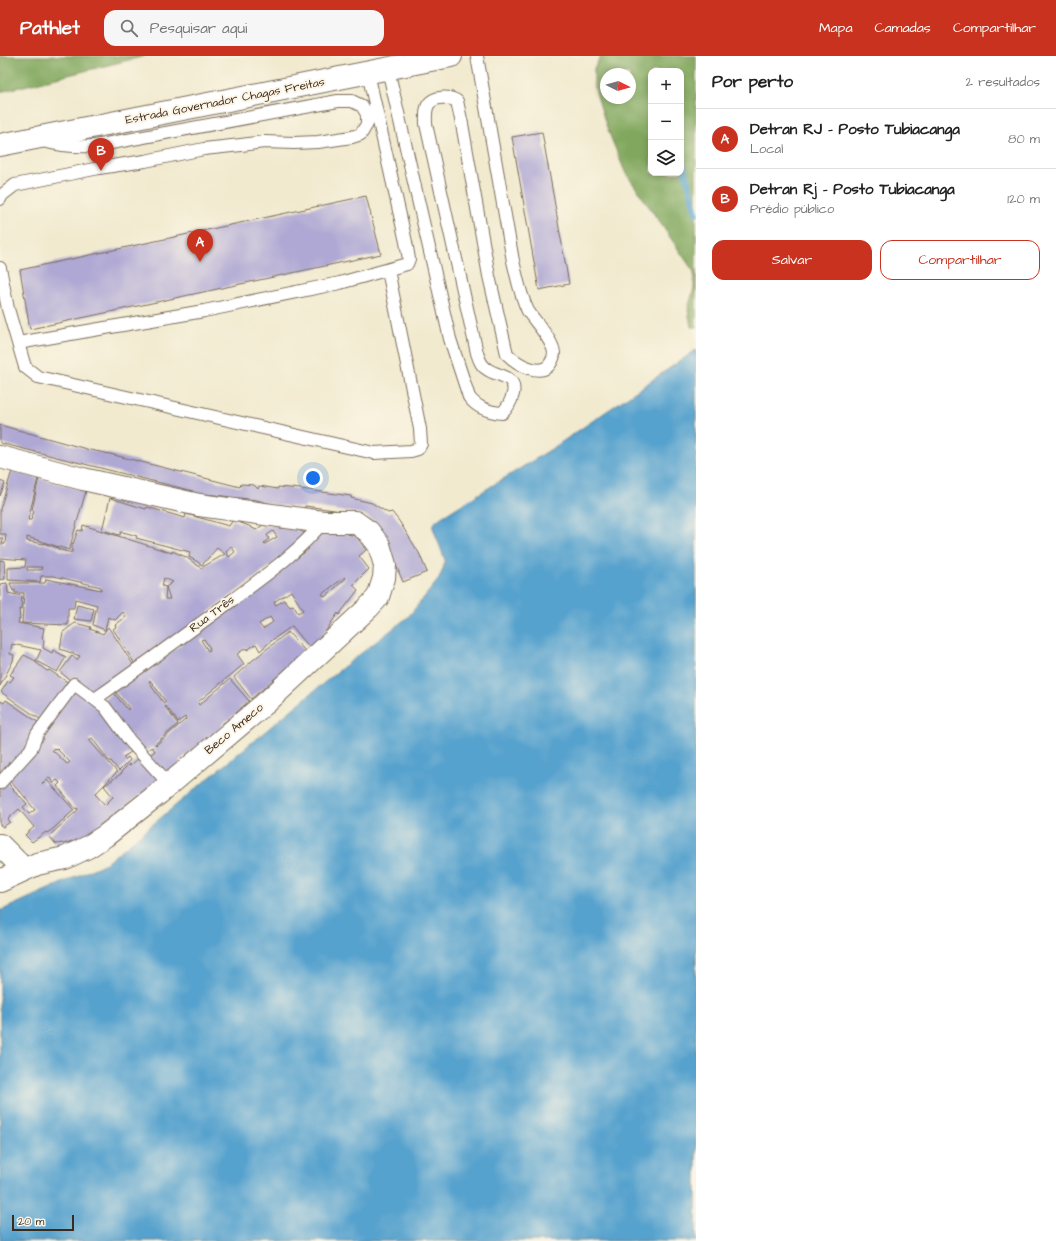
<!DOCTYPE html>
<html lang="pt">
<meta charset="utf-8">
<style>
body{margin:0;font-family:"Architects Daughter",sans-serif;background:#f6f6f6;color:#222}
.controls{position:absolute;right:12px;top:12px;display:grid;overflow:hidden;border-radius:8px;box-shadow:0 2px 6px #0003}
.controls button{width:36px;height:36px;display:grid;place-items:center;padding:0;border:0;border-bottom:1px solid #e0e0e0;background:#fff;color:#222;font:20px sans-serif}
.compass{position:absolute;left:600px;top:12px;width:36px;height:36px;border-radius:50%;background:#fff;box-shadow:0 2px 6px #0003;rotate:95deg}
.scale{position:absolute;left:12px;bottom:10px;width:62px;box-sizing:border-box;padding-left:4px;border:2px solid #3b2a1e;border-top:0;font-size:11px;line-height:14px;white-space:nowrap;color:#3b2a1e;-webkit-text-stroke:3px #fcf5e5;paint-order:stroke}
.you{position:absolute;left:313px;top:422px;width:14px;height:14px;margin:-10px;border:3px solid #fff;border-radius:50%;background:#1a73e8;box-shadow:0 0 0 6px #1a73e833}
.badge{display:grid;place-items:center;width:26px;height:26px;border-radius:50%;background:#c8321e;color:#fff;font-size:13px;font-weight:700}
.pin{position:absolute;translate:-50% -33px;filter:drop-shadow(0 1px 2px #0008)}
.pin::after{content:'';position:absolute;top:21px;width:14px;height:12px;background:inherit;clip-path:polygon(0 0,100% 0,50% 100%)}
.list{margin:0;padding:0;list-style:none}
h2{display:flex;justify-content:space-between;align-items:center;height:52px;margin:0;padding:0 16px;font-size:17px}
h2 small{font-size:13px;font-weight:400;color:#767676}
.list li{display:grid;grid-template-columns:26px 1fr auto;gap:12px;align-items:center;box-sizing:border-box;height:60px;padding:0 16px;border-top:1px solid #e0e0e0}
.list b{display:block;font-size:15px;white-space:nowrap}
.list p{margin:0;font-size:13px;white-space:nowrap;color:#767676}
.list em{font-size:13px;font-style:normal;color:#767676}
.actions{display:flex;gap:8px;padding:12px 16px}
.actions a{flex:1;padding:9px 0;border:1px solid #c8321e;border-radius:12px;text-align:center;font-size:14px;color:#c8321e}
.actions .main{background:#c8321e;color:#fff}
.icon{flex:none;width:22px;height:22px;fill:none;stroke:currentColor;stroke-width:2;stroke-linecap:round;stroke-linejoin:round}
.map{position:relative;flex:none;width:696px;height:1185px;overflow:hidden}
header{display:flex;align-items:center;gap:24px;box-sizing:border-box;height:56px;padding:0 20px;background:#c8321e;color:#fff}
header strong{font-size:19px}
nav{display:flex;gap:22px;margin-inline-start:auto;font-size:14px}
.search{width:280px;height:36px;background:#f6f6f6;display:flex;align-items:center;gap:10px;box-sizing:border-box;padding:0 14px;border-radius:12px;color:#767676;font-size:15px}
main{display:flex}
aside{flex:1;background:#fff}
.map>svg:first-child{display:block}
.forest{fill:#80a75d;stroke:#5e683e;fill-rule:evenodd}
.water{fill:#56a2ce;stroke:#486676}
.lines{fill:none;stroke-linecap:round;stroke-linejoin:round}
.stream{stroke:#56a2ce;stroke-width:6}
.building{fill:#afa8d4;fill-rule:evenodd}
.lane-casing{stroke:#7b6d5c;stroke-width:14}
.street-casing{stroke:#7b6d5c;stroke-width:24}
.secondary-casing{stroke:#7b6d5c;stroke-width:24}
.lane{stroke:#fff;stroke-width:12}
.street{stroke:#fff;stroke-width:22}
.secondary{stroke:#fff;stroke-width:22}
.labels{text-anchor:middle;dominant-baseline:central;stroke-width:4;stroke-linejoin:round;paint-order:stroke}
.street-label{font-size:12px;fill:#3b2a1e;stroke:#fcf5e5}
</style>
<header>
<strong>Pathlet</strong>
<div class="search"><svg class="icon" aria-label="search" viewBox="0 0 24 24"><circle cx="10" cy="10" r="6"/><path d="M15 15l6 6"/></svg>Pesquisar aqui</div>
<nav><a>Mapa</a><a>Camadas</a><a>Compartilhar</a></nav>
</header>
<main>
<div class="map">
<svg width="696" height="1185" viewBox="0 0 696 1185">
<rect width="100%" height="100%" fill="#fcf5e5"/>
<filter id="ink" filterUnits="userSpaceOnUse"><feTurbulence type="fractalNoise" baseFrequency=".025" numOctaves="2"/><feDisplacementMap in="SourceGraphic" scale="8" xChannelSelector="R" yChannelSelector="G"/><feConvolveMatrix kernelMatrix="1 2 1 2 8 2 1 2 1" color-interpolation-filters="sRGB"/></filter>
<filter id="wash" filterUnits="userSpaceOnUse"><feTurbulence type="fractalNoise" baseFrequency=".012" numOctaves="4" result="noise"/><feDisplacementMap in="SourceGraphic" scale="16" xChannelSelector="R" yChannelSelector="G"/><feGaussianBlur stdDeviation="0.9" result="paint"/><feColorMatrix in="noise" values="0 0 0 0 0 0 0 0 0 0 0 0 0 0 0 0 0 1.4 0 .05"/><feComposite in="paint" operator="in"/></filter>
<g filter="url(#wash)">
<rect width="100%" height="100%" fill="#f1eacf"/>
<!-- forest -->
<path class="forest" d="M 0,0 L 145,0 L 0,36 Z
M 601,0 L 696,0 L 696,271 L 691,271 L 688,253 L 694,232 L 694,216 L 625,116 L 607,72 L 594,30 L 594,12 ZM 651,15 L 681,15 L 681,117 L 651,117 ZM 606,18 L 630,18 L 630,42 L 606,42 Z"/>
<!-- water -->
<path class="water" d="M 696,294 L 696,1185 L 0,1185 L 0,855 L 106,807 L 337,616 L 408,561 L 439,523 L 443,513 L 445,504 L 432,469 L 440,462 L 553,392 Z"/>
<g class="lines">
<!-- stream -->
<path class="stream" d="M 681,100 L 696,157"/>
</g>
<g id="blocks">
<!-- building -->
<path class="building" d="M 542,76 L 569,228 L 539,234 L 512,81 Z
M 366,140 L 381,198 L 30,273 L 20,214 Z
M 0,369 L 90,394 L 110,398 L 240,431 L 241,428 L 254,429 L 258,433 L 259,430 L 278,433 L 278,431 L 301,433 L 351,440 L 351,442 L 372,447 L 388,457 L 392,456 L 399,465 L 419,497 L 427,516 L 403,526 L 384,480 L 374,465 L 363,458 L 305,450 L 305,452 L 293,451 L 276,449 L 257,444 L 206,438 L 204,442 L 191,439 L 193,435 L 0,387 Z
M 12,415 L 38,422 L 28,464 L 31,464 L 34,455 L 32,454 L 39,422 L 86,435 L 69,494 L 27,481 L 27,485 L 43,488 L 43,487 L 58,492 L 58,493 L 68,496 L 72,496 L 72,487 L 73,488 L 78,474 L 82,475 L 83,469 L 172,497 L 172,495 L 186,501 L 201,512 L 225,498 L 217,492 L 202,509 L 198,506 L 189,501 L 190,496 L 136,482 L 137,480 L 127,477 L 121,476 L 120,479 L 102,474 L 110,442 L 146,453 L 147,451 L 185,462 L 186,458 L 229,470 L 233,464 L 249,470 L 256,474 L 263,469 L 269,470 L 273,468 L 279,468 L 280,472 L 297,473 L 308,479 L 300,488 L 186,573 L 149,597 L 149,599 L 135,608 L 113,573 L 116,571 L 115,569 L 126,561 L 123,556 L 115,564 L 108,561 L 105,574 L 93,569 L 97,549 L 75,543 L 74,552 L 68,552 L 68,569 L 22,567 L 24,537 L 15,537 L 15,534 L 13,535 L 10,527 L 45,527 L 46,523 L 101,534 L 101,531 L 54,520 L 41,520 L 40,526 L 8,524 L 8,512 L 25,511 L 26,504 L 0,502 L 0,482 L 3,482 L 2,488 L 5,488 L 6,478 L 0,478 L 0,453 ZM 273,475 L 277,481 L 265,488 L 264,487 L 269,483 L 267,479 ZM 231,490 L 235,496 L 229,501 L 226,496 ZM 27,511 L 42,511 L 41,514 L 27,514 ZM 164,522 L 173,526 L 166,531 L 162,530 ZM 166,531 L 170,543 L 165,543 Z
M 0,425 L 5,427 L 0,440 Z
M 325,473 L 356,480 L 366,494 L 359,500 L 369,513 L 353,529 L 358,534 L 339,559 L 338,557 L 321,582 L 310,592 L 292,570 L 271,585 L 260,595 L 256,588 L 247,594 L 246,592 L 237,598 L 244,608 L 198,646 L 199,649 L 230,623 L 249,645 L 240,653 L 241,654 L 222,668 L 223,670 L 213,679 L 212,678 L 179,705 L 181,707 L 170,717 L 168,714 L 163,718 L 148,701 L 155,695 L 152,691 L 150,692 L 144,697 L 101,645 L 113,636 L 128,654 L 129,652 L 114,634 L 182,588 L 181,586 L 294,500 L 296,503 L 309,493 L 307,491 L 316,484 L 315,483 ZM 345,521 L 346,522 L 325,541 L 322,538 ZM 291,535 L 303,554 L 298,557 L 293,549 L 290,551 L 284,544 L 276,549 L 274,546 ZM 270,561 L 273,566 L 263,573 L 259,568 ZM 204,583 L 210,592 L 209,592 L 210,594 L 208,595 L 201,584 ZM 150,624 L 166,646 L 164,647 L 152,631 L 149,625 ZM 166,650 L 178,666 L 185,661 L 186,663 L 156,689 L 155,688 L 178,668 L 165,651 Z
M 0,504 L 4,505 L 5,523 L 0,524 Z
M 7,527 L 8,537 L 22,540 L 21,554 L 19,553 L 20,563 L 19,563 L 18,567 L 44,572 L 42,583 L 44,584 L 43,592 L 52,597 L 53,594 L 66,601 L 57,616 L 36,605 L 41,594 L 12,588 L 10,598 L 14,599 L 13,605 L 0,630 L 0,528 Z
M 77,549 L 94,553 L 91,565 L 74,563 Z
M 75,567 L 91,571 L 90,573 L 103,578 L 108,571 L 117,584 L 134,610 L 93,640 L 84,635 L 60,616 L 72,600 L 77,604 L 80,600 L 60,593 L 63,576 Z
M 288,576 L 306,596 L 251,643 L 234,621 L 253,604 Z
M 24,599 L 36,605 L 35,606 L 47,615 L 49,614 L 72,629 L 44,666 L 1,636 L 8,625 L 10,626 L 14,621 L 10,619 Z
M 77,630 L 95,646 L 131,696 L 123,701 L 125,704 L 128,701 L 130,704 L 119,715 L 111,705 L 109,705 L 92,682 L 89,684 L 117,716 L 95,738 L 105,749 L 113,741 L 104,730 L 122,717 L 121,716 L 129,708 L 130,710 L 140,701 L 159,723 L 149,731 L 149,732 L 96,774 L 75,787 L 72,785 L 63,788 L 62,787 L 56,788 L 49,780 L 78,754 L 78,752 L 76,753 L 57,730 L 60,727 L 57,724 L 53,727 L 49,721 L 42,727 L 43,728 L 47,724 L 74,754 L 53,773 L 47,777 L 46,776 L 32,786 L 25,779 L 34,771 L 19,753 L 8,763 L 10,766 L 3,771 L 0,769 L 0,757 L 1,756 L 0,755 L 0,731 L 7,725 L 19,741 L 20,740 L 27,748 L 23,751 L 29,758 L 35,754 L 20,735 L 19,735 L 8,723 L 44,683 L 37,677 ZM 54,692 L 56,694 L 57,693 L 70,706 L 67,708 L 52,694 Z
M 6,644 L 42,669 L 28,689 L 26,687 L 27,696 L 8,707 L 13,711 L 0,724 L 0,645 L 4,647 Z"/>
</g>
</g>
<g filter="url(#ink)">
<use href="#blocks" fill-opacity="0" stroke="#7b6d5c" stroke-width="1"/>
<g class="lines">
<defs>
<path id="lane" d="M 388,13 L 450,283 L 469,341 C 477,352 489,356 502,357 C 508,352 511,345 513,338 C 517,318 497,321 487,313 C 481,310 479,303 477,297 L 426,68 C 426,62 425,55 428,49 C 434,40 448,40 457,45 L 462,68 L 489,220 L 507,298 C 516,307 540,322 550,308 C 552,305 554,301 554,297 C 553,284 535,266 528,255 C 520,239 517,221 513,205 L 477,0
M 0,143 L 2,139 L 15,129 L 99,112 L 145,105 L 204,93 L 241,89 L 264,86 L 294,87 L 318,86 L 352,81 L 361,78 L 367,68 L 367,58 L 362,50 L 352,45 L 338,45 L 95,90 C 77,91 61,90 43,85
M 0,212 L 8,253 L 25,311 L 38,321 L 374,397 L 411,395 L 418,393 L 421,388 L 420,373 L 388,214
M 18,287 L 204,255 L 340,227 L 407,208 L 409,203 L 406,186 L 368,17
M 95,643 C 141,611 186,578 231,545 C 263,521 298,497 323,466
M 0,727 L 31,693 L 37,678 L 74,628 L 105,651 L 130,685 L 169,728"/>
<path id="street" d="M 0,401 L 83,423 L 199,449 L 323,466 L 355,466 L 369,476 L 379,489 L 385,509 L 384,522 L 378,541 L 368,552 L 268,645 L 158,738 L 105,780 L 88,791 L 65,802 L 37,808 L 0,825
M 0,789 L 24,813"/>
<path id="secondary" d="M 0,89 L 451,0"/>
</defs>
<!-- lane casing -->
<use href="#lane" class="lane-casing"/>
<!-- street casing -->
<use href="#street" class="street-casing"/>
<!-- secondary casing -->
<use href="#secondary" class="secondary-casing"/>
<!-- lane -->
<use href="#lane" class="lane"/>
<!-- street -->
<use href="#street" class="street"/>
<!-- secondary -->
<use href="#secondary" class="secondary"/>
</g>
</g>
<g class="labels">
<!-- street labels -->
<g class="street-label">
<text transform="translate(225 45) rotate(-11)">Estrada Governador Chagas Freitas</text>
<text transform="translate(212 558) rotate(-37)">Rua Três</text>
<text transform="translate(234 673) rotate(-40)">Beco Ameco</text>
</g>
</g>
</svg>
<div class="controls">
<button>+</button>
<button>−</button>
<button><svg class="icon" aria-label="layers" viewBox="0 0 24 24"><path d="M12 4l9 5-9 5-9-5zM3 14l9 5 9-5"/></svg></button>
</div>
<svg class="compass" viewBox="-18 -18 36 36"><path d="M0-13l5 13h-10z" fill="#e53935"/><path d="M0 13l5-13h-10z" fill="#767676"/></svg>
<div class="scale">20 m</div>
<div class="you"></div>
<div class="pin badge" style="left:200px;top:206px">A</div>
<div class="pin badge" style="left:101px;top:115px">B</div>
</div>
<aside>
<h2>Por perto<small>2 resultados</small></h2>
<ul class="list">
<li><span class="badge">A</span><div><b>Detran RJ - Posto Tubiacanga</b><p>Local</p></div><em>80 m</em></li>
<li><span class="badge">B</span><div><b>Detran Rj - Posto Tubiacanga</b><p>Prédio público</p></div><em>120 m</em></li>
</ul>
<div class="actions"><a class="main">Salvar</a><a>Compartilhar</a></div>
</aside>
</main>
